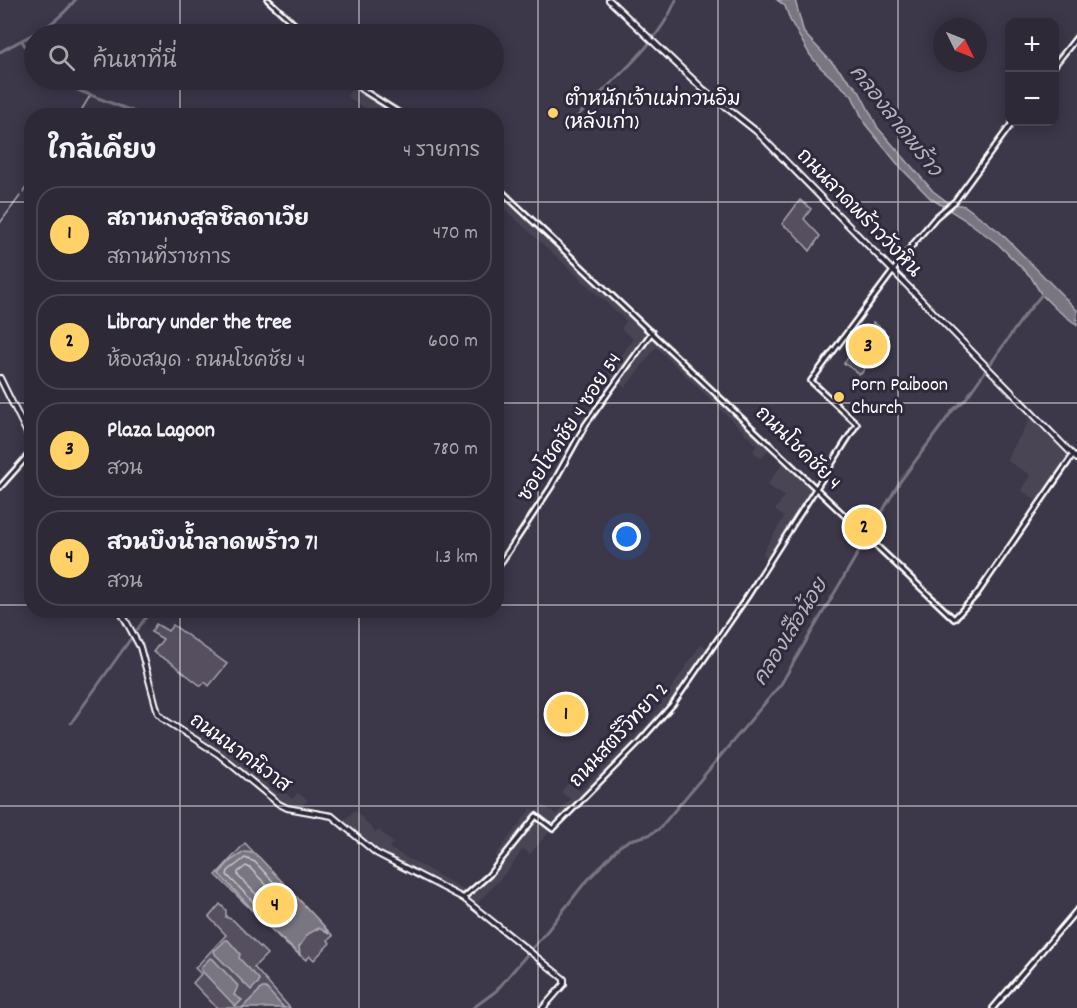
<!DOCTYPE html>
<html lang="th">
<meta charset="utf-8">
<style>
body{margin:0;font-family:Dekko,"Playpen Sans Thai",sans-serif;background:#393542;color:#f1f3f6}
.controls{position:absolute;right:18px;top:18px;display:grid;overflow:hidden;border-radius:12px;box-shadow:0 3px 15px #0003}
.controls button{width:54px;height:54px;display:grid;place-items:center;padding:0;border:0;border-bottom:2px solid #484552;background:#2d2937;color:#f1f3f6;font:30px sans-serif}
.compass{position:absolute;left:933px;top:18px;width:54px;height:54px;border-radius:50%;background:#2d2937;box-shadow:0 3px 15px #0003;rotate:133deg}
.you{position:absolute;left:627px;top:537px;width:21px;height:21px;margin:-15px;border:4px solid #fff;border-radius:50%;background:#1a73e8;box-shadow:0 0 0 9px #1a73e833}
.badge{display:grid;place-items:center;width:39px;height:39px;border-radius:50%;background:#ffd166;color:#111;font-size:20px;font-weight:700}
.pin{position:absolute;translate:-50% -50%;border:3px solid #fff;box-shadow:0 2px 6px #0006}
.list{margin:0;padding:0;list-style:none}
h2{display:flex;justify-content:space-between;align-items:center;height:78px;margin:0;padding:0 24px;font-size:26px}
h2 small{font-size:20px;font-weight:400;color:#a7a6ad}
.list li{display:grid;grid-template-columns:39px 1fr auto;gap:18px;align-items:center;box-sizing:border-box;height:96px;margin:0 12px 12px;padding:0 12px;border:2px solid #484552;border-radius:24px}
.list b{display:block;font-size:22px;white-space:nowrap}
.list p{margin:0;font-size:20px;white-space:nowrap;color:#a7a6ad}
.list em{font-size:20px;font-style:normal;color:#a7a6ad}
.icon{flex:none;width:33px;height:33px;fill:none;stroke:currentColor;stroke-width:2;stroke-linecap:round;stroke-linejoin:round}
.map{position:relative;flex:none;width:1077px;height:1008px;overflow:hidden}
.search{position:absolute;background:#2d2937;box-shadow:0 3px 15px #0003;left:24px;top:24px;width:480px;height:66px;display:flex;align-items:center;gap:15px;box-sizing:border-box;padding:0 21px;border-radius:33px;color:#a7a6ad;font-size:22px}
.panel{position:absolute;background:#2d2937;box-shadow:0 3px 15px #0003;left:24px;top:108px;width:480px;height:510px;border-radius:24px}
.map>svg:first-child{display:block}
.built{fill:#494455}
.green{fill:#555060;stroke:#aaa8b0;stroke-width:1.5}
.water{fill:#797682;stroke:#afadb4;stroke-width:1.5}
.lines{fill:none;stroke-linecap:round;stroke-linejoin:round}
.shore{stroke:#c9c8cd;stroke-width:1.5}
.stream{stroke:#afadb4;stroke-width:1.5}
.canal{stroke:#797682;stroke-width:3}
.tertiary-casing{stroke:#fff;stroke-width:8}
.secondary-casing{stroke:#fff;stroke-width:8}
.tertiary{stroke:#2f2a3d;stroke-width:3}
.secondary{stroke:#2f2a3d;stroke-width:4}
.grid{fill:none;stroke:#fff;stroke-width:1.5;stroke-opacity:0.55}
.poi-dot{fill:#ffd166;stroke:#2f2a3d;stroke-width:2}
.labels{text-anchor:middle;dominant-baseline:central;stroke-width:6;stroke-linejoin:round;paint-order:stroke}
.poi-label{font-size:20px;fill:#fff;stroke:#2f2a3d;text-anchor:start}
.street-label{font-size:20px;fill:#fff;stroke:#2f2a3d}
.water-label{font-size:21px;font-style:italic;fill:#b5b4ba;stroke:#2f2a3d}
</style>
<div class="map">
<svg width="1077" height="1008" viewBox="0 0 1077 1008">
<rect width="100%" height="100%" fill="#3c3749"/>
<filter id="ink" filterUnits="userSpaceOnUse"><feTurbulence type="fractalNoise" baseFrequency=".0167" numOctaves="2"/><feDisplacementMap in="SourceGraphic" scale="12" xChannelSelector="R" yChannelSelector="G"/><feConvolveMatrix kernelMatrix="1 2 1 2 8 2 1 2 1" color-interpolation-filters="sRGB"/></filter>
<g filter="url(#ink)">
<!-- built -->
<path class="built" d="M 353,87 L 400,115 L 378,115 L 356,103 L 347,96 Z
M 496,191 L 590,276 L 771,446 L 761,459 L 753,451 L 757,445 L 656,347 L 625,388 L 608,374 L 633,339 L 621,329 L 626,321 L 497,202 Z
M 1031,417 L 1055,439 L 1054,441 L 1070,457 L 1039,503 L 1021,490 L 1030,475 L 1006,460 Z
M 785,460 L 815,489 L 772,558 L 712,647 L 661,717 L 565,814 L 530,854 L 523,849 L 509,869 L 477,904 L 384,856 L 353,831 L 344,820 L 355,810 L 376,833 L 379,830 L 393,843 L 389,848 L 469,892 L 500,860 L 495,856 L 531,808 L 536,812 L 543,805 L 556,814 L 570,799 L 561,792 L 568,783 L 580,791 L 647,724 L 701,644 L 709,649 L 770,559 L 762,554 L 784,517 L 775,510 L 784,496 L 767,485 Z
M 210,727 L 233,746 L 236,742 L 272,771 L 264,781 L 278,794 L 282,790 L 292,799 L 298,793 L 308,800 L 301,807 L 281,803 L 227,756 L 200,738 Z"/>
<!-- green -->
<path class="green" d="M 800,200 L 811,209 L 804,219 L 820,236 L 810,251 L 793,232 L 782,224 Z
M 873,322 L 884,330 L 884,333 L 888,335 L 861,374 L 859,374 L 844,363 L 870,327 L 873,325 Z
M 156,624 L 168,631 L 173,625 L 227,664 L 209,686 L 205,682 L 201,686 L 170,662 L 153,652 L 163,639 L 151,632 Z
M 245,843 L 333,936 L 328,940 L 330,943 L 314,960 L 310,956 L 306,960 L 287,945 L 216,875 Z
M 220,904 L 226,910 L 226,917 L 233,920 L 267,954 L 254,967 L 290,1008 L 284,1008 L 264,988 L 242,1008 L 217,1008 L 193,983 L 201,974 L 195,968 L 226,935 L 209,917 Z"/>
<!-- water -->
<path class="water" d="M 777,0 L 795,0 L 804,33 L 859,91 L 878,128 L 933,191 L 949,203 L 965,206 L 1000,232 L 1077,310 L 1077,325 L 1056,309 L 1041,294 L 1031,277 L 998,244 L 970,223 L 930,198 L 900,167 L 865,124 L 852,96 L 820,67 L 810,55 L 790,20 L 785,6 Z
M 244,852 L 253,853 L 259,857 L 323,925 L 329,934 L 319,928 L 308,934 L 299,947 L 300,955 L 270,928 L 219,874 L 230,861 Z
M 226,940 L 228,940 L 240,954 L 239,958 L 259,979 L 259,982 L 251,990 L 215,954 L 214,951 Z
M 210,958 L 213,959 L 238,986 L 234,995 L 242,1000 L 236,1006 L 234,1005 L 201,970 L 201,967 Z
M 262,988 L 266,988 L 284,1008 L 242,1008 Z"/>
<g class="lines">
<!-- shore -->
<path class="shore" d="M 245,858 L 255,862 L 296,906 L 296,909 L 289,912 L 279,925 L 274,923 L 227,875 L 228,871 Z
M 246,866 L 250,868 L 284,903 L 284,907 L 277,913 L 274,912 L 238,876 L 238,872 Z"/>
<!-- stream -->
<path class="stream" d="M 78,116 L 91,94
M 23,192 L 32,180
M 0,223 L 20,196"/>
<!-- canal -->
<path class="canal" d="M 22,41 L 34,61
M 0,52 C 29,35 54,28 75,0
M 58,80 L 80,91 L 145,116
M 574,120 C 609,82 656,49 676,0
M 71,723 L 151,610
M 473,1008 L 496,991 L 548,930 L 583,885 L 620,846 L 630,840 L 649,835 L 659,829 L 781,684 L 899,483 L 953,410 L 965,400 L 1024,316 L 1044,292"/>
<defs>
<path id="tertiary" d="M 268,0 L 305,34
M 1054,66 L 1077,37
M 351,80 L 361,89 L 404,116
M 496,186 L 954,619 L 977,594 L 1073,455
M 0,487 L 32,451
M 496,570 L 551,487 L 586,424 L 652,332
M 463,898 L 489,875 L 536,816 L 553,829 L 639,742 L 673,704 L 747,597 L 857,424 L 811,381 L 914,243 L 936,217 L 955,201 L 1013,122
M 993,1008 L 1077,910"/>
<path id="secondary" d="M 609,0 L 703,89 L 756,131 L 1077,459
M 0,378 L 32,443
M 120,610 L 140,647 L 158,713 L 165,720 L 218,754 L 279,804 L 287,808 L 332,816 L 376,853 L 463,898 L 564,979 L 564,984 L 543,1008"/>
</defs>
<!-- tertiary casing -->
<use href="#tertiary" class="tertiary-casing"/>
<!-- secondary casing -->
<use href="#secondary" class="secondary-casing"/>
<!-- tertiary -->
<use href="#tertiary" class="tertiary"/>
<!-- secondary -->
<use href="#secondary" class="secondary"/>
</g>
</g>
<!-- grid -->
<path class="grid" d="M 180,0 L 180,34M 359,0 L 359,34M 538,0 L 538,1008M 718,0 L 718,1008M 898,0 L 898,1008M 180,80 L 180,116M 359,80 L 359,116M 0,202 L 32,202M 496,202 L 1077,202M 0,403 L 32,403M 496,403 L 1077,403M 0,605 L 32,605M 496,605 L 1077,605M 180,610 L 180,1008M 359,610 L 359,1008M 0,806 L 1077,806"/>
<!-- markers -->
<g class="poi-dot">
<circle cx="553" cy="113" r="6"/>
<circle cx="839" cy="397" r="6"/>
</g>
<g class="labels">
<!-- poi labels -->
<g class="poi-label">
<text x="565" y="101">ตำหนักเจ้าแม่กวนอิม<tspan x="565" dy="23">(หลังเก่า)</tspan></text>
<text x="851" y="386">Porn Paiboon<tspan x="851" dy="23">Church</tspan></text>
</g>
<!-- street labels -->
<g class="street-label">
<text transform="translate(858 214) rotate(46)">ถนนลาดพร้าววังหิน</text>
<text transform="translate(571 428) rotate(-57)">ซอยโชคชัย 4 ซอย 54</text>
<text transform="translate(797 449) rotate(44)">ถนนโชคชัย 4</text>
<text transform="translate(620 736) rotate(-47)">ถนนสตรีวิทยา 2</text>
<text transform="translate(239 754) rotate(36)">ถนนนาคนิวาส</text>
</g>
<!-- water labels -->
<g class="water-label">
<text transform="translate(894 122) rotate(52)">คลองลาดพร้าว</text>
<text transform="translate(792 633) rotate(-58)">คลองเสือน้อย</text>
</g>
</g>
</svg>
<div class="controls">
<button>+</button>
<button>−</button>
</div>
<svg class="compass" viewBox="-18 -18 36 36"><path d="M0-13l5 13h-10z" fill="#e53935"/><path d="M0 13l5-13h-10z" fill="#a7a6ad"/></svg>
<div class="you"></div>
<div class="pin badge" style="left:566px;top:714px">1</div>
<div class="pin badge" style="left:864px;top:527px">2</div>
<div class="pin badge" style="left:868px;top:346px">3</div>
<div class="pin badge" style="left:275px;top:905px">4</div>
<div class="search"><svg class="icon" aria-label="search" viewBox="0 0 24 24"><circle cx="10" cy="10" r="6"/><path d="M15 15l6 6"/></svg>ค้นหาที่นี่</div>
<section class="panel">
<h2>ใกล้เคียง<small>4 รายการ</small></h2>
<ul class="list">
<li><span class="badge">1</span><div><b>สถานกงสุลซิลดาเวีย</b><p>สถานที่ราชการ</p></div><em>470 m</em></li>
<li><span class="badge">2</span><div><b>Library under the tree</b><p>ห้องสมุด · ถนนโชคชัย 4</p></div><em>600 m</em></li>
<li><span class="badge">3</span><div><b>Plaza Lagoon</b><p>สวน</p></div><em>780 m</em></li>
<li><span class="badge">4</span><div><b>สวนบึงน้ำลาดพร้าว 71</b><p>สวน</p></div><em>1.3 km</em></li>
</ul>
</section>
</div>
